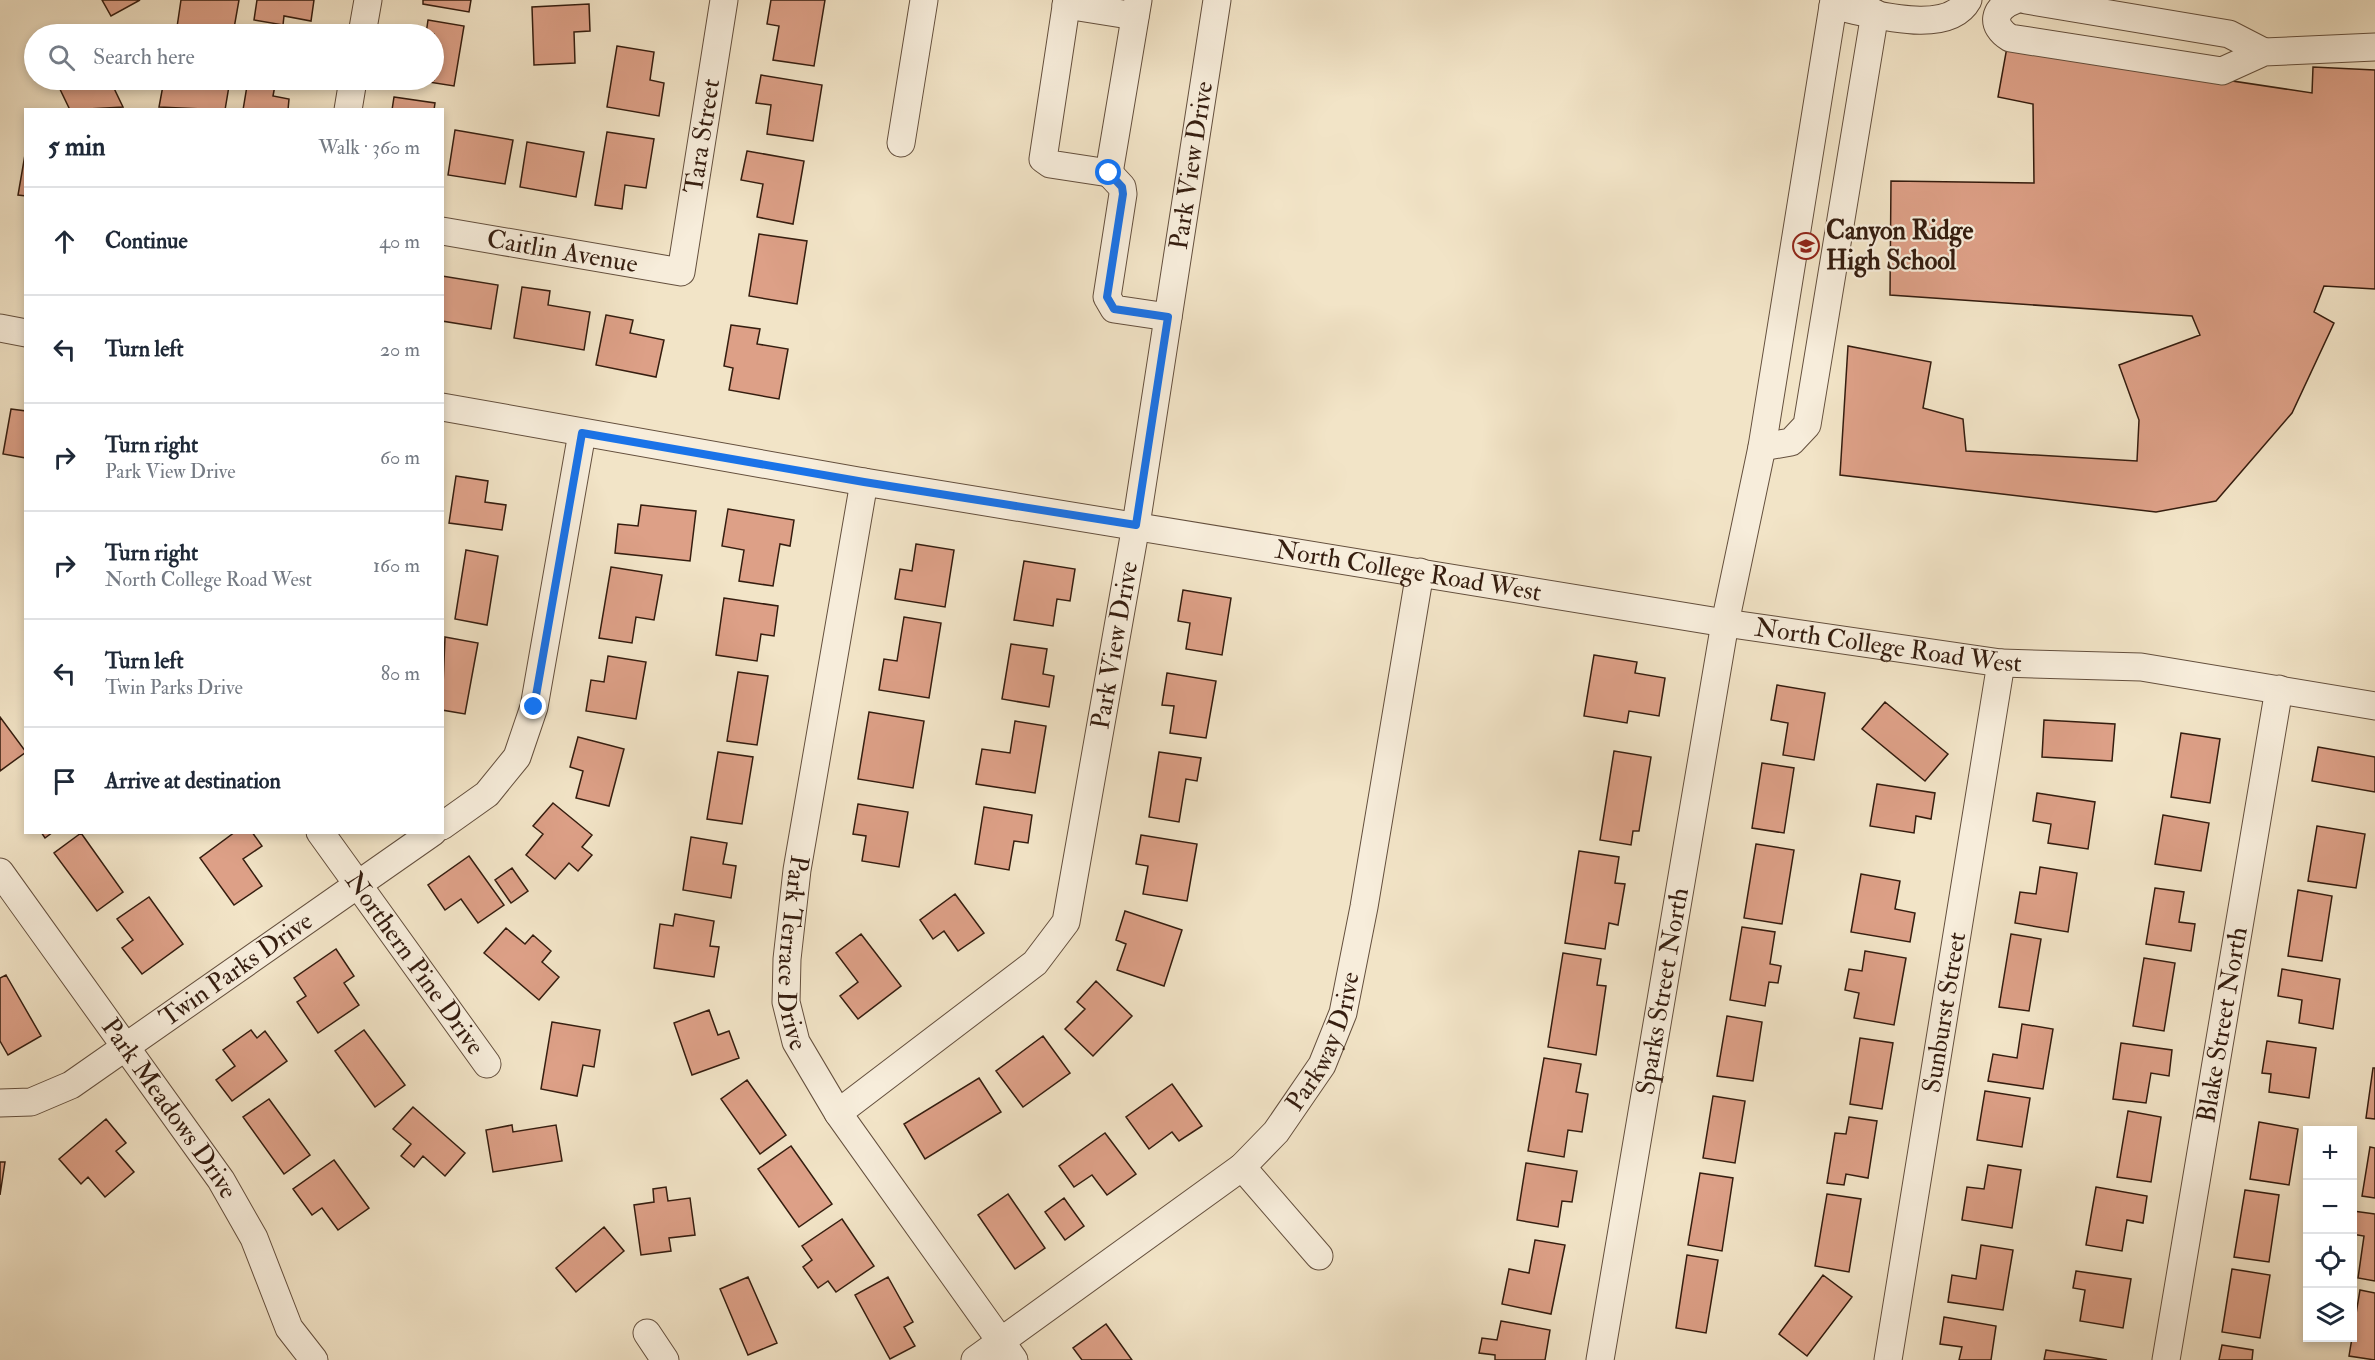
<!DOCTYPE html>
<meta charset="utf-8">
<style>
body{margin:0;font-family:"IM FELL Double Pica",serif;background:#f2f2f3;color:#1f2937}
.controls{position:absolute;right:18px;bottom:18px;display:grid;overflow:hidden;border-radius:0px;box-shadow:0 3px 9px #0003}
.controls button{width:54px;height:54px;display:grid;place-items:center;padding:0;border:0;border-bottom:2px solid #e0e1e3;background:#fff;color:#1f2937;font:30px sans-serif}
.stop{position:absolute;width:18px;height:18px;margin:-14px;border:4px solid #1a73e8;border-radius:50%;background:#fff}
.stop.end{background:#1a73e8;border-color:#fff;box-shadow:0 2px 6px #0008}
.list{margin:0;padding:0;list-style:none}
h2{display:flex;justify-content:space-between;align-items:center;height:78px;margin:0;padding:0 24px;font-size:26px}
h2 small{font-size:20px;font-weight:400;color:#747a83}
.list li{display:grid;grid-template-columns:39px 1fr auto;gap:18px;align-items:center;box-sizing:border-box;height:108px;padding:0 24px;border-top:2px solid #e0e1e3}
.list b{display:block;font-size:22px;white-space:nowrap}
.list p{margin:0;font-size:20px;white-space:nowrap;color:#747a83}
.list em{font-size:20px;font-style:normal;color:#747a83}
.icon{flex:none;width:33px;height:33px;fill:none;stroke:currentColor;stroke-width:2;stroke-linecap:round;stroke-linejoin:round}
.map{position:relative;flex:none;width:2375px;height:1360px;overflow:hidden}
.search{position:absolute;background:#fff;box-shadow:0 3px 9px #0003;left:24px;top:24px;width:420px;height:66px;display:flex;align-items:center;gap:15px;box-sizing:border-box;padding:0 21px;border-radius:33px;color:#747a83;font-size:22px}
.panel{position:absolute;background:#fff;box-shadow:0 3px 9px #0003;left:24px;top:108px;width:420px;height:726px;border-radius:0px}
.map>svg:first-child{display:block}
.building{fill:#dda087;stroke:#351d0f;stroke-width:1.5}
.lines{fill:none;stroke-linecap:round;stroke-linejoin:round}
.minor-casing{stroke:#644f3d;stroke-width:29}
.minor{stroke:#f7eddb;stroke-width:27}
.route{stroke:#1a73e8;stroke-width:8}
.labels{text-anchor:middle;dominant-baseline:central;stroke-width:4.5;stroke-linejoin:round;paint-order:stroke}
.street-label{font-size:26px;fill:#351d0f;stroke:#f7eddb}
.poi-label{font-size:26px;font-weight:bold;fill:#351d0f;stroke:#f7eddb;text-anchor:start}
</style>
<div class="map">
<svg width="2375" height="1360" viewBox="0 0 2375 1360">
<rect width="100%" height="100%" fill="#f2e4c7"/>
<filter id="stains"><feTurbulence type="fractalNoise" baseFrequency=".00333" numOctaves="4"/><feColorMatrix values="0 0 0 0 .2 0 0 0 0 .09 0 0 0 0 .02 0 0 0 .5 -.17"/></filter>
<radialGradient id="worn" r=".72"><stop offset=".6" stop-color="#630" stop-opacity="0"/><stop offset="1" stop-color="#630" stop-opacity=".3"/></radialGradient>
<!-- building -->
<path class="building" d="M 102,0 L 140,0 L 111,16 Z
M 181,0 L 239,0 L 233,34 L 177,27 Z
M 257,0 L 314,0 L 311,21 L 284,16 L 283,25 L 254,20 Z
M 423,0 L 471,0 L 469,12 L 423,4 Z
M 771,0 L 825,0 L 814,66 L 773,60 L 779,26 L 767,24 Z
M 589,4 L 590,31 L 574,32 L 575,63 L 534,65 L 532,7 Z
M 428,20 L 464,26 L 454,86 L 416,80 L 434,80 L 434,34 L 426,34 Z
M 617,46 L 654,52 L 650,80 L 664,83 L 659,116 L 607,107 Z
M 2007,47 L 2312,93 L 2313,67 L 2375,70 L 2375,289 L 2324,286 L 2314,312 L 2334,323 L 2292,413 L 2216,501 L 2156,512 L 1840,475 L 1848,346 L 1931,362 L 1923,408 L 1963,419 L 1966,451 L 2137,461 L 2139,420 L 2119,365 L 2200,335 L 2192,316 L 1890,295 L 1891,181 L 2034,183 L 2033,104 L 1998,97 Z
M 761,75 L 822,85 L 813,141 L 767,134 L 771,105 L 756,103 Z
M 59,80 L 110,80 L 123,107 L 70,110 L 56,81 Z
M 164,80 L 230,80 L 225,110 L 159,107 Z
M 248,80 L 276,80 L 273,96 L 289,99 L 288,110 L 243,110 Z
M 394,97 L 435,103 L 434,110 L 392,110 Z
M 455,130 L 513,140 L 505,184 L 448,175 Z
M 607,132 L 654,139 L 646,188 L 625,185 L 622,209 L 595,205 Z
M 527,142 L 584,152 L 576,197 L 520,187 Z
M 26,149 L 26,196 L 18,195 Z
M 747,151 L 804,161 L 793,224 L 757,217 L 763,184 L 741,180 Z
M 759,234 L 807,241 L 797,304 L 749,296 Z
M 442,276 L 498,285 L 491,329 L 442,321 Z
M 522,287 L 550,291 L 548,305 L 590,312 L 584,350 L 514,338 Z
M 606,315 L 633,320 L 630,333 L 664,340 L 656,377 L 596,365 Z
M 731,325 L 760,329 L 757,344 L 788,349 L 779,399 L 729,390 L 733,368 L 724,366 Z
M 11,409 L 26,411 L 26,458 L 3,454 Z
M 456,476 L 488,481 L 485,502 L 506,505 L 502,530 L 449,523 Z
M 641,505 L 696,511 L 690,561 L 615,553 L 618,524 L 638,526 Z
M 728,509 L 794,520 L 790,546 L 780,544 L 773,586 L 739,581 L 744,550 L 722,546 Z
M 916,544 L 954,550 L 945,607 L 895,599 L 900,569 L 912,571 Z
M 466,550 L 498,556 L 487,625 L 455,619 Z
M 1024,561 L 1075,569 L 1070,601 L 1057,599 L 1053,626 L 1014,620 Z
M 611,567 L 662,575 L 654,620 L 636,617 L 632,643 L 599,638 Z
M 1183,590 L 1231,598 L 1222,655 L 1186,649 L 1190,623 L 1178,621 Z
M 724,598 L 778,606 L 774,636 L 761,634 L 757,661 L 716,655 Z
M 904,617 L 941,623 L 929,698 L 879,690 L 884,659 L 897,661 Z
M 445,637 L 478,643 L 465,714 L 442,710 Z
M 1011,644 L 1047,649 L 1043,674 L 1054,676 L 1049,707 L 1002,699 Z
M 1594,655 L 1637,662 L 1635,673 L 1665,678 L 1659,716 L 1629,711 L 1627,723 L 1584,716 Z
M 608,656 L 646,662 L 636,719 L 586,711 L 591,680 L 604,682 Z
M 738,672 L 768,676 L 757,745 L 727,741 Z
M 1167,673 L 1216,681 L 1206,738 L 1170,733 L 1174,706 L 1162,705 Z
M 1777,685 L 1825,693 L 1814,760 L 1783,755 L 1788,723 L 1771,720 Z
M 1885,702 L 1948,754 L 1925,781 L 1862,729 Z
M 869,712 L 924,721 L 913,788 L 858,779 Z
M 0,717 L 26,752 L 0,771 Z
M 2044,720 L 2115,724 L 2112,761 L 2042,757 Z
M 1015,721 L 1046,726 L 1035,793 L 976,784 L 982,749 L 1010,753 Z
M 2181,733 L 2220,739 L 2210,803 L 2171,797 Z
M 578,737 L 624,749 L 609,806 L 576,798 L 583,771 L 570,767 Z
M 2318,747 L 2375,757 L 2375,792 L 2312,781 Z
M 1614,751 L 1651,757 L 1639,831 L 1633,831 L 1631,845 L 1600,840 Z
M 718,752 L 753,757 L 742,824 L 707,819 Z
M 1159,752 L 1201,758 L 1197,781 L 1186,779 L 1179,822 L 1149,817 Z
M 1762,763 L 1794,768 L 1784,833 L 1752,828 Z
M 1877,784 L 1935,793 L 1931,819 L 1916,816 L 1914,833 L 1870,826 Z
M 2037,793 L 2095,802 L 2088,849 L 2048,843 L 2051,824 L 2033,821 Z
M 553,803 L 592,835 L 582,847 L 592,855 L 578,871 L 569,863 L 555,879 L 526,855 L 543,834 L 533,826 Z
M 858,804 L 908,812 L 899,867 L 862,861 L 866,836 L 853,834 Z
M 984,807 L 1032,815 L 1028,843 L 1014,841 L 1009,870 L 975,864 Z
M 2163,815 L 2209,823 L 2201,871 L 2155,864 Z
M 2317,826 L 2365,834 L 2356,888 L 2308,881 Z
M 41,832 L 53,832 L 45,838 Z
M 235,832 L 252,832 L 262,846 L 243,859 L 262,886 L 234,905 L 200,858 Z
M 81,833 L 123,892 L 97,911 L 54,853 Z
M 1141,835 L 1197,844 L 1187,901 L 1143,894 L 1148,866 L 1136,864 Z
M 691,837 L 727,843 L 723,864 L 736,866 L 731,898 L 683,890 Z
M 1756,844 L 1794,850 L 1782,924 L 1744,918 Z
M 1579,851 L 1619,857 L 1615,883 L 1625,884 L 1618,925 L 1609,923 L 1605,949 L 1565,943 Z
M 469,856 L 504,905 L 478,923 L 461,899 L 445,910 L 428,885 Z
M 2040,867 L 2077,873 L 2068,932 L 2015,923 L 2020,892 L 2036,894 Z
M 512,868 L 528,891 L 511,903 L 495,880 Z
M 1861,874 L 1900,881 L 1895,909 L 1915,913 L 1910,942 L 1851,932 Z
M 2155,888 L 2184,892 L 2179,922 L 2195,924 L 2191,951 L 2146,944 Z
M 2298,890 L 2332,896 L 2322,961 L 2288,956 Z
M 955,894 L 984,933 L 958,951 L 944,931 L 933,939 L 920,920 Z
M 149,897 L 183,944 L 142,974 L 122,948 L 133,940 L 117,919 Z
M 1125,911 L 1182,930 L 1164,986 L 1117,970 L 1126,944 L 1116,940 Z
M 675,914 L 714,921 L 710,946 L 719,947 L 714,977 L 654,968 L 660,924 L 673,926 Z
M 1742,927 L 1775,932 L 1770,964 L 1781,966 L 1778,983 L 1769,982 L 1765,1006 L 1730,1000 Z
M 506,928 L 525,944 L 533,935 L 551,951 L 542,962 L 559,977 L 539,1000 L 484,953 Z
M 861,934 L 901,986 L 858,1019 L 840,996 L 858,982 L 836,953 Z
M 2011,934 L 2041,939 L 2029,1011 L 1999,1007 Z
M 336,949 L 354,976 L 344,983 L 359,1005 L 318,1033 L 297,1002 L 306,996 L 294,978 Z
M 1865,951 L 1906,958 L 1894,1025 L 1854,1018 L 1859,993 L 1845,990 L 1849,969 L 1862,971 Z
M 1563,953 L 1601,959 L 1597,985 L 1606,986 L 1596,1055 L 1548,1047 Z
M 2144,958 L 2175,963 L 2164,1031 L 2133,1026 Z
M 2282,969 L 2340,979 L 2333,1029 L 2299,1023 L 2302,1000 L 2278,996 Z
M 6,975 L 41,1036 L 8,1055 L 0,1041 L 0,978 Z
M 1096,981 L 1132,1016 L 1093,1056 L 1065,1029 L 1085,1009 L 1077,1002 Z
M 709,1010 L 718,1035 L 729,1031 L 739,1058 L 692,1075 L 674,1023 Z
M 1727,1016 L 1762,1022 L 1753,1081 L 1717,1076 Z
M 552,1022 L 600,1030 L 594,1067 L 583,1065 L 577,1096 L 541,1089 Z
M 2022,1024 L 2053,1029 L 2043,1089 L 1988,1081 L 1993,1054 L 2017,1058 Z
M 251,1030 L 257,1038 L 265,1031 L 287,1061 L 232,1101 L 216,1080 L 235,1066 L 223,1050 Z
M 364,1030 L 405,1085 L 375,1107 L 335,1051 Z
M 1043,1036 L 1070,1073 L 1023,1107 L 996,1071 Z
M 1860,1038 L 1893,1043 L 1882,1109 L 1850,1104 Z
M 2267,1041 L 2316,1048 L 2309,1098 L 2269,1092 L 2271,1074 L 2262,1073 Z
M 2121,1043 L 2172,1050 L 2169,1076 L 2151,1073 L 2146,1103 L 2113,1099 Z
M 1544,1058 L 1581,1064 L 1576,1092 L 1588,1094 L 1582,1132 L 1568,1130 L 1564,1157 L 1528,1151 Z
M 2373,1068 L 2375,1068 L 2375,1119 L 2366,1118 Z
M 979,1078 L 1001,1112 L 925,1159 L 904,1124 Z
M 747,1080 L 786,1135 L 760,1154 L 721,1099 Z
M 1172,1084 L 1202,1126 L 1179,1141 L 1172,1132 L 1149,1149 L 1126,1117 Z
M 1985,1091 L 2030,1098 L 2022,1147 L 1977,1140 Z
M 1713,1096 L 1745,1101 L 1735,1163 L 1703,1158 Z
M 269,1099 L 310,1155 L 284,1174 L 243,1117 Z
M 413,1107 L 465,1153 L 445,1176 L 423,1156 L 414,1167 L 401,1156 L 411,1144 L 393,1129 Z
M 2128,1111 L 2161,1117 L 2151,1182 L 2117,1177 Z
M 1849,1117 L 1877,1121 L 1868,1178 L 1846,1174 L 1844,1185 L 1827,1183 L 1835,1133 L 1846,1134 Z
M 106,1119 L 126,1143 L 116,1151 L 134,1172 L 105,1197 L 88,1177 L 81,1184 L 59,1159 Z
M 2259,1122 L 2298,1129 L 2289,1185 L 2250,1179 Z
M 512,1125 L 513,1132 L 556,1125 L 562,1161 L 493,1172 L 486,1130 Z
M 1105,1133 L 1136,1174 L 1107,1195 L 1092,1175 L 1074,1187 L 1059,1166 Z
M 791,1146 L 832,1204 L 799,1227 L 758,1169 Z
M 2370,1147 L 2375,1148 L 2375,1198 L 2362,1196 Z
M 334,1160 L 369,1208 L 338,1230 L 322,1208 L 312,1215 L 293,1189 Z
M 0,1162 L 5,1162 L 0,1195 Z
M 1526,1163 L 1577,1171 L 1572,1202 L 1562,1201 L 1558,1227 L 1517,1220 Z
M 1988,1165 L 2021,1170 L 2012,1228 L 1962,1220 L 1967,1187 L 1984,1189 Z
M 1700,1173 L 1733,1178 L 1722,1251 L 1688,1245 Z
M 666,1187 L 668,1201 L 690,1198 L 695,1235 L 669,1238 L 671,1251 L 641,1255 L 634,1205 L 654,1202 L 653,1189 Z
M 2096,1187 L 2147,1196 L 2143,1223 L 2127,1220 L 2122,1251 L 2086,1245 Z
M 2245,1190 L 2279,1195 L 2269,1262 L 2234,1257 Z
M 1008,1194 L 1045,1248 L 1015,1269 L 978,1215 Z
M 1827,1194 L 1861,1199 L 1849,1272 L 1815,1266 Z
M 1064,1198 L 1084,1226 L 1065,1240 L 1045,1212 Z
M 2353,1211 L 2375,1214 L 2375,1281 L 2358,1278 L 2364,1236 L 2352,1234 Z
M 842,1219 L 874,1266 L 836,1292 L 828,1281 L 818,1288 L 803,1267 L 812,1260 L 802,1246 Z
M 604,1227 L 624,1251 L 576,1292 L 556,1268 Z
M 1535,1240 L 1565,1245 L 1551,1314 L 1502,1304 L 1509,1269 L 1529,1273 Z
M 1981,1245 L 2013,1250 L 2003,1310 L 1948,1302 L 1952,1275 L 1976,1279 Z
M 1687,1255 L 1718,1260 L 1706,1333 L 1676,1328 Z
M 2232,1269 L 2270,1275 L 2260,1338 L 2222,1332 Z
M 2076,1271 L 2131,1279 L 2123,1328 L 2080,1321 L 2085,1290 L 2073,1288 Z
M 1823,1275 L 1852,1297 L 1807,1356 L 1779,1334 Z
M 748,1277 L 777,1343 L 748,1355 L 720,1289 Z
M 888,1277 L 913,1322 L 904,1327 L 915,1346 L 890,1359 L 855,1295 Z
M 2360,1290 L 2375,1293 L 2375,1360 L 2349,1356 Z
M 1944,1317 L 1996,1326 L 1991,1360 L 1959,1360 L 1962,1347 L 1940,1344 Z
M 1501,1321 L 1550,1330 L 1545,1360 L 1495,1360 L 1495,1355 L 1479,1353 L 1482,1338 L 1497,1340 Z
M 1106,1324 L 1132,1360 L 1082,1360 L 1073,1348 Z
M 2222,1345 L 2253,1350 L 2252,1360 L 2219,1360 Z
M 2046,1350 L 2107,1360 L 2044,1360 Z"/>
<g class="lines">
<defs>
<g id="minor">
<path d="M 1067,0 L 1043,159 L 1050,164 L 1109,173 L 1138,0"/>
<path d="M 2015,0 C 1993,8 1990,26 2010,38 L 2222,71 L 2264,52 L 2375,47"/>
<path d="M 2026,0 L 2229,34 L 2264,52"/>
<path d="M 1066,5 L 1135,16"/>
<path d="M 1833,6 C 1869,12 1947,38 1968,0"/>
<path d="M 362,34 L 368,0"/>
<path d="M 348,110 L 353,80"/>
<path d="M 901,143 L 924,0"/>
<path d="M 1109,173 L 1122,187 L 1123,194 L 1107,297 L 1114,309 L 1168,317"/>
<path id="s1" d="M 442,231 L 681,272 L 724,0"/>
<path d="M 0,328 L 26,333"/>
<path id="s2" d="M 442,407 L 864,482 L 1725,623 L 2001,663 L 2141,667 L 2375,706"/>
<path d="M 1762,447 L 1791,442 L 1807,425 L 1875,13"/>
<path id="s3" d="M 864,482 L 797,870 L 787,959 L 786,1002 L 796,1042 L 838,1113 L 1014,1360"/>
<path d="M 442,826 L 487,794 L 517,757 L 534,707 L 582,433"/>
<path id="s4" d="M 320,832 L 487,1064"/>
<path id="s5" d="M 0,872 L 221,1180 L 254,1238 L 289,1328 L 314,1360"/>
<path id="s6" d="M 0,1103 L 31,1102 L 71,1085 L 433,832"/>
<path id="s7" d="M 838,1113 L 1035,963 L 1066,922 L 1136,525 L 1217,0"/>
<path d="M 1242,1167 L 1319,1256"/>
<path d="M 647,1333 L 665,1360"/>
<path id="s8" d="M 975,1360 L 1242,1167 L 1276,1132 L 1322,1065 L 1343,1013 L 1364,907 L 1420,572"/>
<path id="s9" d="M 1600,1360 L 1725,623 L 1762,447 L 1834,0"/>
<path id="s10" d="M 1888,1360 L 2001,663"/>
<path id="s11" d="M 2166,1360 L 2279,689"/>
</g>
</defs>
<!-- minor casing -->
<use href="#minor" class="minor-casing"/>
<!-- minor -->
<use href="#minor" class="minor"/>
</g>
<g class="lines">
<!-- route -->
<path class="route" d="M 534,707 L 582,433 L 864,482 L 1136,525 L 1168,317 L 1114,309 L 1107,297 L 1123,194 L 1122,187 L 1109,173"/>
</g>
<!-- icons -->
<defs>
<symbol id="school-ring" viewBox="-11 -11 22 22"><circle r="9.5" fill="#f7eddb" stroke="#8f2418" stroke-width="1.5"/><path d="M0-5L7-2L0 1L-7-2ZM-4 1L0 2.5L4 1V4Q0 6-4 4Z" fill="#8f2418"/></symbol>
</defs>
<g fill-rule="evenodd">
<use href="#school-ring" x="1791" y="231" width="30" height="30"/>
</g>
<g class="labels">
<!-- street labels -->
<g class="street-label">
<text stroke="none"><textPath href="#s1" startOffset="380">Tara Street</textPath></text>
<text stroke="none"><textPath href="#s7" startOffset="1066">Park View Drive</textPath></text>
<text stroke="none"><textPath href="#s1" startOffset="122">Caitlin Avenue</textPath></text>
<text stroke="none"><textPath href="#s2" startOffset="980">North College Road West</textPath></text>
<text stroke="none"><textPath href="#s7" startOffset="580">Park View Drive</textPath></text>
<text stroke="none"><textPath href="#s2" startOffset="1466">North College Road West</textPath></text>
<text stroke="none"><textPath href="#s3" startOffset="477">Park Terrace Drive</textPath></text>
<text stroke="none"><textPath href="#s4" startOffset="162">Northern Pine Drive</textPath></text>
<text stroke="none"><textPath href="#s6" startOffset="276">Twin Parks Drive</textPath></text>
<text stroke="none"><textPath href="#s9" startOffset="374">Sparks Street North</textPath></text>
<text stroke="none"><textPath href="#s10" startOffset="352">Sunburst Street</textPath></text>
<text stroke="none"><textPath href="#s11" startOffset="340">Blake Street North</textPath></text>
<text stroke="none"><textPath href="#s8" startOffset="482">Parkway Drive</textPath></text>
<text stroke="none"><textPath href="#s5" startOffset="291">Park Meadows Drive</textPath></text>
</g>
<!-- poi labels -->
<g class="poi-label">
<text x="1826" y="231">Canyon Ridge<tspan x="1826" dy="30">High School</tspan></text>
</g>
</g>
<rect width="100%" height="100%" filter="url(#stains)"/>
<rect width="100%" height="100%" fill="url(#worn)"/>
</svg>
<div class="controls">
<button>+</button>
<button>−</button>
<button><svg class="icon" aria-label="locate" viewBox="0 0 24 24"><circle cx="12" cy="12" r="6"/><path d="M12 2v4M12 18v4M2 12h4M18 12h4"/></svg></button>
<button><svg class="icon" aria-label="layers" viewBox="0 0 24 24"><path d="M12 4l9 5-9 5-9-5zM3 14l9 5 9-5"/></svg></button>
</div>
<div class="stop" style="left:1109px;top:173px"></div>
<div class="stop end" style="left:534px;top:707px"></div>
<div class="search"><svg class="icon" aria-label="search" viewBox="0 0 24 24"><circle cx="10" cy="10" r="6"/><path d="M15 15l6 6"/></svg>Search here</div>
<section class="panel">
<h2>5 min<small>Walk · 360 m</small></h2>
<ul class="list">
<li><svg class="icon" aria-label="ahead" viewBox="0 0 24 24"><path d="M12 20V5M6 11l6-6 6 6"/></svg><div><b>Continue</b></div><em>40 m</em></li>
<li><svg class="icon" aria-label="left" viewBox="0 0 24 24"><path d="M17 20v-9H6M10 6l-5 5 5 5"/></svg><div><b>Turn left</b></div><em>20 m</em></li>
<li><svg class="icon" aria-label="right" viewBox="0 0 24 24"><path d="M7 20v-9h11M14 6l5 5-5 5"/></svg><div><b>Turn right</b><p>Park View Drive</p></div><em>60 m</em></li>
<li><svg class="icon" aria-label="right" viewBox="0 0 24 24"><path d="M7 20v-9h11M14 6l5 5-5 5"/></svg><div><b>Turn right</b><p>North College Road West</p></div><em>160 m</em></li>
<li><svg class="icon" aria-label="left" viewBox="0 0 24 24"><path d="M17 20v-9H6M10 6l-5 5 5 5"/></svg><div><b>Turn left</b><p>Twin Parks Drive</p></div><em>80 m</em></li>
<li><svg class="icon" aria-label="arrive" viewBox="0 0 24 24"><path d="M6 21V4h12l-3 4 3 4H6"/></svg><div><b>Arrive at destination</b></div></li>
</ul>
</section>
</div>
